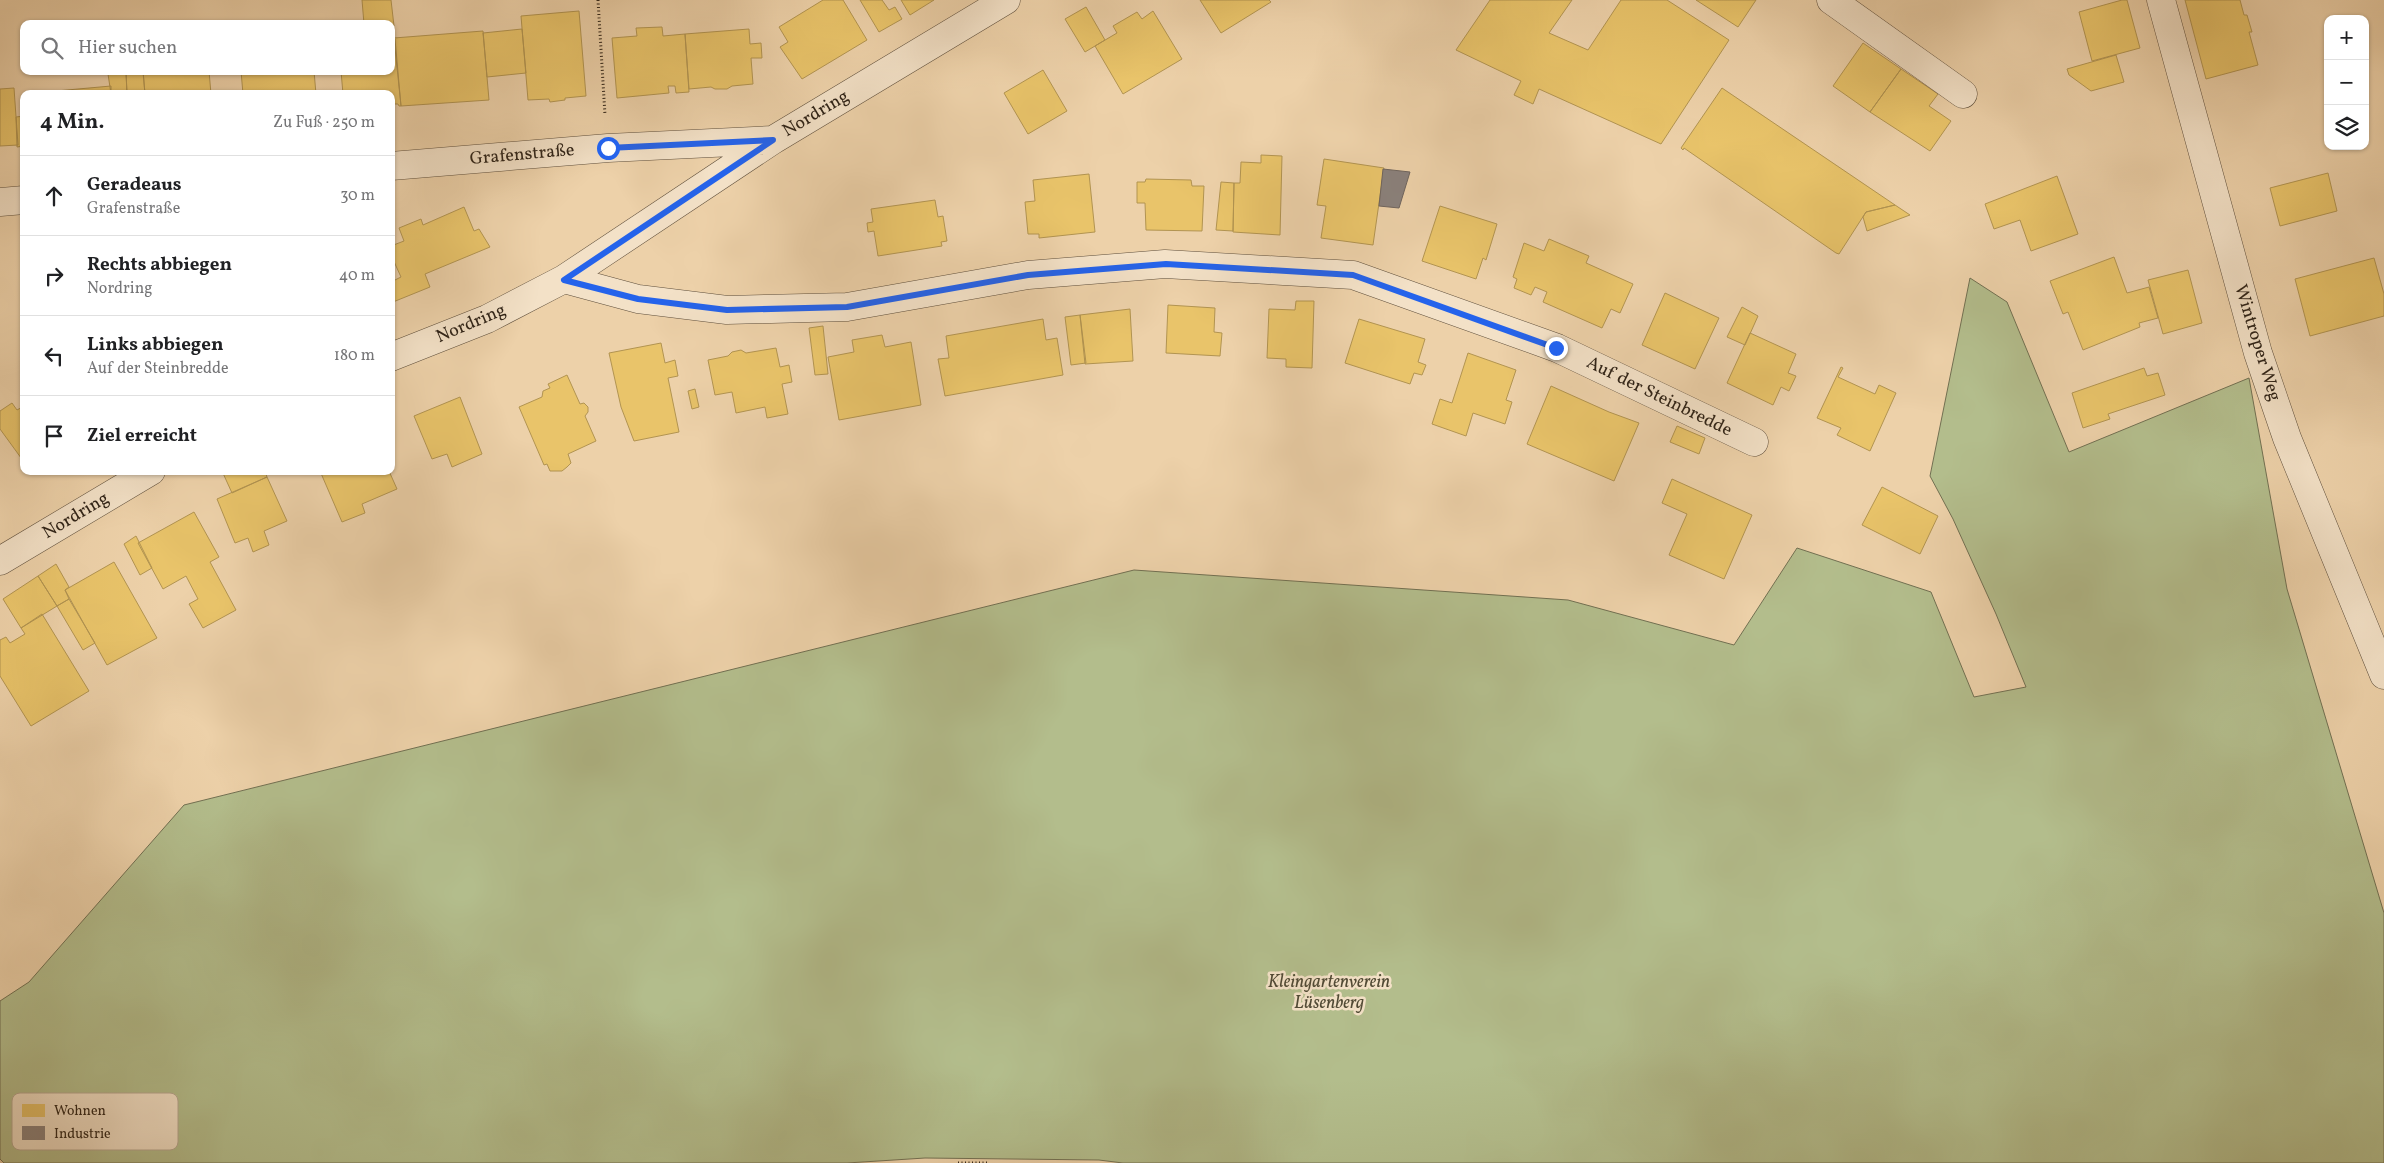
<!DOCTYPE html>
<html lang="de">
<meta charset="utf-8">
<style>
body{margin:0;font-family:Vollkorn,serif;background:#f2f2f2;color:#202124}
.controls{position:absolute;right:15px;top:15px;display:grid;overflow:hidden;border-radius:10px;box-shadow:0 1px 4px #0004}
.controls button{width:45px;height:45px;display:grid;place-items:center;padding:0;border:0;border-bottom:1px solid #e0e0e0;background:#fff;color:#202124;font:25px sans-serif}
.stop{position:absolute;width:15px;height:15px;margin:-11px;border:4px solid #2563eb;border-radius:50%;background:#fff}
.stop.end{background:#2563eb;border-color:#fff;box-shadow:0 1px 5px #0008}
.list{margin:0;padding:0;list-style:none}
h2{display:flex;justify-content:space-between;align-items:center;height:65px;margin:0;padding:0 20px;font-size:21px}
h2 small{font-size:16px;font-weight:400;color:#757577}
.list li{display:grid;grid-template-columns:32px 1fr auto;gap:15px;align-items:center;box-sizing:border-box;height:80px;padding:0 20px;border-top:1px solid #e0e0e0}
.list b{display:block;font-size:19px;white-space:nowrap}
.list p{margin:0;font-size:16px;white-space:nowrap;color:#757577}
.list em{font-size:16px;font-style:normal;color:#757577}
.icon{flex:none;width:28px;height:28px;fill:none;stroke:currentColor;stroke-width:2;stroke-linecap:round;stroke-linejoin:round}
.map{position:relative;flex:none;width:2384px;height:1163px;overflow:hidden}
.search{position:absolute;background:#fff;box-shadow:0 1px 4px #0004;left:20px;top:20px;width:375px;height:55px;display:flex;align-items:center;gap:12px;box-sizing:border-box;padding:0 18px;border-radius:10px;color:#757577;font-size:19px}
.panel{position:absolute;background:#fff;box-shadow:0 1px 4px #0004;left:20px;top:90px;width:375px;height:385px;border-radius:10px}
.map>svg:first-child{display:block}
.green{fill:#b3bd8c;stroke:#727052}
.homes{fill:#e9c46a;stroke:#b29451}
.industry{fill:#8a817c;stroke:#6f655e}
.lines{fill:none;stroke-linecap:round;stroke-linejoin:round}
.minor-casing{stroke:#5f4f3c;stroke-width:29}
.path{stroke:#302418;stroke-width:3;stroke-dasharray:1 2.5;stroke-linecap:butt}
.minor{stroke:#f3e1c7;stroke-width:28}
.route{stroke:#2563eb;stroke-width:6}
.labels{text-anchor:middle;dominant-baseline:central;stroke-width:5;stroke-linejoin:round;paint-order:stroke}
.street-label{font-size:18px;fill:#302418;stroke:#f3e1c7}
.park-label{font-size:18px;font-style:italic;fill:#514a35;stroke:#f3e1c7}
.key{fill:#f3e1c7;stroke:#b8a892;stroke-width:1}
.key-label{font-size:14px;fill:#302418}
</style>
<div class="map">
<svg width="2384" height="1163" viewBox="0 0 2384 1163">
<rect width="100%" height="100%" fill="#edd1a9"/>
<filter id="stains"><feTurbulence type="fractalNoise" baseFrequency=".004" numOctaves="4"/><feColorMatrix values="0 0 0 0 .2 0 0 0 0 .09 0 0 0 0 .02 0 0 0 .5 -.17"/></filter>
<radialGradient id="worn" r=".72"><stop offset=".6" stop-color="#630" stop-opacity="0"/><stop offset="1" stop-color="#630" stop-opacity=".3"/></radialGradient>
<!-- green -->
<path class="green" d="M 1970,278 L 2007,302 L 2069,452 L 2249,378 L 2287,589 L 2384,913 L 2384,1163 L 1123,1163 L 1099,1160 L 925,1158 L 847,1163 L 4,1163 L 0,1159 L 0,1001 L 29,982 L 184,805 L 1134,570 L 1568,600 L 1734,645 L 1797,548 L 1931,592 L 1974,697 L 2026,687 L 1996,614 L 1953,519 L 1930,476 Z"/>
<!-- homes -->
<path class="homes" d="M 362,0 L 391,0 L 394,26 L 391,24 L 364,24 Z
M 823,0 L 843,0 L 867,40 L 802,79 L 780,47 L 788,42 L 779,27 Z
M 860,0 L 882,0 L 889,10 L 895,7 L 902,19 L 879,32 Z
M 901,0 L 934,0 L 910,15 Z
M 1200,0 L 1269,0 L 1271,2 L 1221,33 Z
M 1490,0 L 1572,0 L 1549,33 L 1588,50 L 1621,0 L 1667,0 L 1729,40 L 1661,144 L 1539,89 L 1533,104 L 1514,95 L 1521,81 L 1456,50 Z
M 1696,0 L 1756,0 L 1738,27 Z
M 2122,0 L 2127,0 L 2140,48 L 2092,61 L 2079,12 Z
M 2185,0 L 2240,0 L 2244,15 L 2247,15 L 2252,32 L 2249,32 L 2258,65 L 2206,79 Z
M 1086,7 L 1105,40 L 1085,52 L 1065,19 Z
M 579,11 L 586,96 L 565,98 L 565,100 L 550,102 L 549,99 L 528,100 L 521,16 Z
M 1153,11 L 1182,59 L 1123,94 L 1095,46 L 1117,33 L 1113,26 L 1137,12 L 1142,19 Z
M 662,27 L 663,36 L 685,34 L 689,92 L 676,93 L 675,86 L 668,86 L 669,93 L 617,98 L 612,38 L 637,36 L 636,28 Z
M 522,29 L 526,73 L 487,77 L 483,33 Z
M 749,29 L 750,44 L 761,43 L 762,58 L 751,58 L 753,84 L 732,86 L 727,89 L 715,89 L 711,87 L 689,89 L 685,34 Z
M 483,31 L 489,100 L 401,106 L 394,38 Z
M 392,39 L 395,39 L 401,106 L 399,106 L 398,104 L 391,104 L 391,94 L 343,94 L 341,71 L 391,71 Z
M 1863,43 L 1901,69 L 1870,112 L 1833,86 Z
M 2116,55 L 2124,82 L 2091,91 L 2069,75 L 2067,69 Z
M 1901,69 L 1938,94 L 1929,106 L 1951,121 L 1930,151 L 1870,112 Z
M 1043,70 L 1067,111 L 1028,134 L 1004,93 Z
M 143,71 L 145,94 L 127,94 L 126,72 Z
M 143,71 L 209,71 L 211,94 L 145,94 Z
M 241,71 L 314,71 L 316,94 L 329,94 L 243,94 Z
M 126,72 L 127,94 L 111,94 L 108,74 Z
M 111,86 L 111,94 L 45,94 L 45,92 Z
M 14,88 L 18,145 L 0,146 L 0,89 Z
M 1722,88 L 1895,205 L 1866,212 L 1839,254 L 1836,253 L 1684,148 L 1683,150 L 1681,148 Z
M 24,116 L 24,146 L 17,147 L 16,117 Z
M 1261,155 L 1282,156 L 1280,235 L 1233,232 L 1234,183 L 1240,183 L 1241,162 L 1261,163 Z
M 1324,159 L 1384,168 L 1373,245 L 1321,238 L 1326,206 L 1317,205 Z
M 2328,173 L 2337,211 L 2280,226 L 2270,188 Z
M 1089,174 L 1095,232 L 1039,238 L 1039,234 L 1028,234 L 1025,202 L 1035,201 L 1033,180 Z
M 2057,176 L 2078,234 L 2031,251 L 2020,220 L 1994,229 L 1985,204 Z
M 1146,179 L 1191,180 L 1192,186 L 1204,186 L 1202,231 L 1146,230 L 1145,203 L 1137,203 L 1137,182 L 1145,182 Z
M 1221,182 L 1234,183 L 1233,231 L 1216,230 Z
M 935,200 L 938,217 L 943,216 L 947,241 L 941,242 L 942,246 L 878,256 L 874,231 L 868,232 L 867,223 L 873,222 L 871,209 Z
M 1895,205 L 1910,215 L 1867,231 L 1863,217 L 1866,212 Z
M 1440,206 L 1497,224 L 1486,260 L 1483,258 L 1476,279 L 1422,261 Z
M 464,207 L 474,231 L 479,229 L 490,247 L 425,274 L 430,287 L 393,302 L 391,282 L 401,277 L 391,255 L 391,246 L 404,241 L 399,228 L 421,219 L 423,225 Z
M 1549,239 L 1589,256 L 1586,263 L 1633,284 L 1620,313 L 1611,309 L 1602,328 L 1543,302 L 1547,292 L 1535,287 L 1531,295 L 1514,288 L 1517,279 L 1513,277 L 1524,243 L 1544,251 Z
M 2114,257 L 2127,293 L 2149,287 L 2158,318 L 2139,323 L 2140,327 L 2083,350 L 2068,312 L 2063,314 L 2050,281 Z
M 2374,258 L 2384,294 L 2384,316 L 2310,336 L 2295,279 Z
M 2188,270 L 2202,323 L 2163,334 L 2148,280 Z
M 1665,293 L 1719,318 L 1695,369 L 1642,345 Z
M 1296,301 L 1314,301 L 1312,368 L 1286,367 L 1286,359 L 1267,358 L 1269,309 L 1295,310 Z
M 1168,305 L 1215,308 L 1214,332 L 1222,333 L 1220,356 L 1166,353 Z
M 1742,307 L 1758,316 L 1745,345 L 1727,337 Z
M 1130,309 L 1133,361 L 1085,364 L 1080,315 Z
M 1080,315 L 1086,363 L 1071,365 L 1065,317 Z
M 1043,319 L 1046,340 L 1057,338 L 1063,375 L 945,396 L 938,359 L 949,358 L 946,336 Z
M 1359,319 L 1425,339 L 1418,362 L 1426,365 L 1422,375 L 1414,373 L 1410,384 L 1345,363 Z
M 823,326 L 828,374 L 815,375 L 809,328 Z
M 1750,333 L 1796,354 L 1788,373 L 1796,376 L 1789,391 L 1781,387 L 1773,405 L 1727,383 Z
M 882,335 L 885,347 L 911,342 L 921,405 L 839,420 L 828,357 L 854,352 L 852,340 Z
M 661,343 L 665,363 L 675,360 L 678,376 L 668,378 L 679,432 L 634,441 L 621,407 L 609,353 Z
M 776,348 L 780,367 L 789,365 L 792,382 L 782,384 L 788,414 L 767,418 L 765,407 L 736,413 L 732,392 L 715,395 L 708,360 L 728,356 L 732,352 L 741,350 L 746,353 Z
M 1468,353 L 1516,370 L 1506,400 L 1512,402 L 1505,424 L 1473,413 L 1466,436 L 1432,424 L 1440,399 L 1452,403 Z
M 1841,367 L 1843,368 L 1838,377 L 1875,394 L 1879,385 L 1896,393 L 1870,451 L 1837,435 L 1841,428 L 1817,418 Z
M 2144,368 L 2147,376 L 2158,373 L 2165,395 L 2108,414 L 2110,419 L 2083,428 L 2072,393 Z
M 567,375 L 580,404 L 584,403 L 588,407 L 588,412 L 585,416 L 596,441 L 568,454 L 571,463 L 567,467 L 562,471 L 550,471 L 547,464 L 544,465 L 519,407 L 542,397 L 543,391 L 550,388 L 548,384 Z
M 1551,386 L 1609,412 L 1639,423 L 1614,481 L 1527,444 Z
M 695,389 L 699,407 L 692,409 L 688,391 Z
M 460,397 L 482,454 L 452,467 L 447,454 L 432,459 L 414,416 Z
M 12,403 L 17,410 L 24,406 L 24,462 L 0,429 L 0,411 Z
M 1677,426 L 1705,438 L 1699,454 L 1670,442 Z
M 222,471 L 265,471 L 267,477 L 232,493 Z
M 320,471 L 389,471 L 397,489 L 362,504 L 365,513 L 342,522 Z
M 267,477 L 287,521 L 264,531 L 269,545 L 253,552 L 248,538 L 235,543 L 217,499 Z
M 1672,479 L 1752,515 L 1724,579 L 1669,555 L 1687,514 L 1662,503 Z
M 1882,487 L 1938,516 L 1920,554 L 1862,525 Z
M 194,512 L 219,557 L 210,562 L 236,610 L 203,628 L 189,604 L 198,599 L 186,576 L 163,589 L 138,543 Z
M 136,536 L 152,568 L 140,575 L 124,544 Z
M 114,562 L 157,638 L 107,665 L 65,590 Z
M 56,564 L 69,587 L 65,590 L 69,599 L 57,606 L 38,576 Z
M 38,576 L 57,606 L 21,628 L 3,599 Z
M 69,599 L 95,643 L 83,650 L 57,606 Z
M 42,614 L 89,691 L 31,726 L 0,676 L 0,640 L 6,637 L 10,643 L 25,634 L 21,628 Z"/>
<!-- industry -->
<path class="industry" d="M 1383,169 L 1410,172 L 1399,208 L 1379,206 Z"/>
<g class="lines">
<defs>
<path id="minor" d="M 1831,0 L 1963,94
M 2161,0 L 2258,353 L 2287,438 L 2384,675
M 391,166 L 608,148 L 773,140
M 0,202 L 24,200
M 564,279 L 638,299 L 727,310 L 847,307 L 1028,275 L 1165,264 L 1353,275 L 1557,348 L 1754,442
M 391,357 L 487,319 L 564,279 L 773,140 L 1006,0
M 0,561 L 151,471"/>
</defs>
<!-- minor casing -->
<use href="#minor" class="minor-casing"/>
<!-- path -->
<path class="path" d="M 598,0 L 605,115
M 958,1163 L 987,1163"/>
<!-- minor -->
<use href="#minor" class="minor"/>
</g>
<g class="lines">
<!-- route -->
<path class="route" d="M 608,148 L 773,140 L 564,280 L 638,299 L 727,310 L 847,307 L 1028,275 L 1166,264 L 1353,275 L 1556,348"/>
</g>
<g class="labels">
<!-- street labels -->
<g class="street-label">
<text transform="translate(816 114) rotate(-31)">Nordring</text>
<text transform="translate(522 155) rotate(-5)">Grafenstraße</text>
<text transform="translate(471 324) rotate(-23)">Nordring</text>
<text transform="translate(2257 343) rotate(73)">Wintroper Weg</text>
<text transform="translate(1659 397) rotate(26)">Auf der Steinbredde</text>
<text transform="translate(76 516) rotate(-31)">Nordring</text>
</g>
<!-- park labels -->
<g class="park-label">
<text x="1329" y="982">Kleingartenverein<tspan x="1329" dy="21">Lüsenberg</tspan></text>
</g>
</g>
<!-- legend -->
<rect x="12" y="1093" width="166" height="57" rx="8" class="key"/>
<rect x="22" y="1104" width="23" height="13" fill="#e9c46a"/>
<rect x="22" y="1126" width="23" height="14" fill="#8a817c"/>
<g class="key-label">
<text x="54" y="1115">Wohnen</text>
<text x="54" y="1138">Industrie</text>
</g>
<rect width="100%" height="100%" filter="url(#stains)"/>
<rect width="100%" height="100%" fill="url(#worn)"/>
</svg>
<div class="controls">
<button>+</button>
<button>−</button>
<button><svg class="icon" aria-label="layers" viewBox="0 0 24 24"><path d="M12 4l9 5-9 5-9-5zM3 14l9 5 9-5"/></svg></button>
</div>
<div class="stop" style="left:608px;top:148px"></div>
<div class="stop end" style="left:1556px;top:348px"></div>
<div class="search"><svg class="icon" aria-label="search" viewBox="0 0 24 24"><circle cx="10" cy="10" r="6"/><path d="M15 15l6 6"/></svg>Hier suchen</div>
<section class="panel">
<h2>4 Min.<small>Zu Fuß · 250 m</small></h2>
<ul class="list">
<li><svg class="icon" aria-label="ahead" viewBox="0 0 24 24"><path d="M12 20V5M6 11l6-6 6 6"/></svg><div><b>Geradeaus</b><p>Grafenstraße</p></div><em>30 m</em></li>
<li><svg class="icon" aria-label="right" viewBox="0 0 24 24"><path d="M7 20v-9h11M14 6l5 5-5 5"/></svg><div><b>Rechts abbiegen</b><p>Nordring</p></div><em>40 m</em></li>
<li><svg class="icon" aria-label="left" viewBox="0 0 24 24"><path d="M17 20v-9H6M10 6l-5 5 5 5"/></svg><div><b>Links abbiegen</b><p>Auf der Steinbredde</p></div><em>180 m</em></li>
<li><svg class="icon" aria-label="arrive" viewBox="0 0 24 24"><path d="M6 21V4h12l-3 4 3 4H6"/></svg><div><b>Ziel erreicht</b></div></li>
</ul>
</section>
</div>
